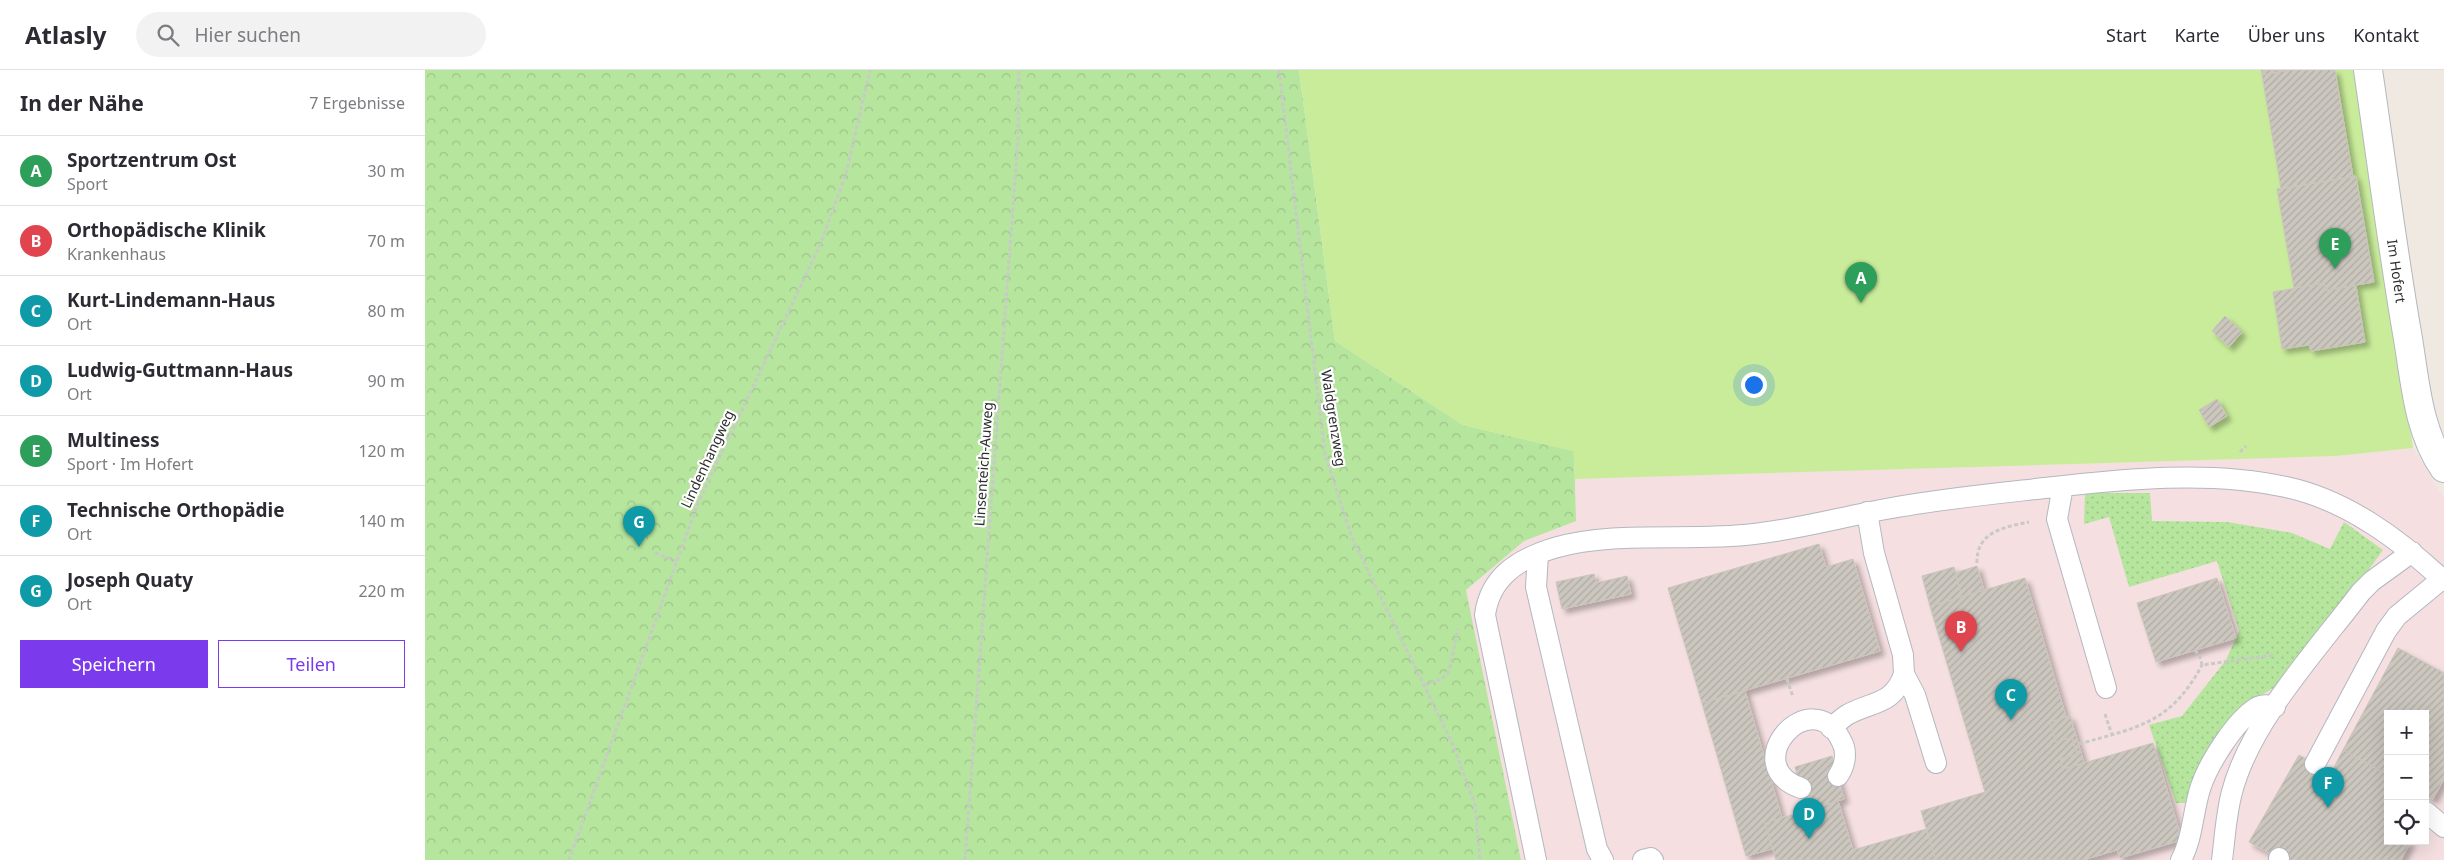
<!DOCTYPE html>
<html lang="de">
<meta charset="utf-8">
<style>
body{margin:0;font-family:"Noto Sans",sans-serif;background:#f2f2f3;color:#2b2b33}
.controls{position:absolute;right:15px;bottom:15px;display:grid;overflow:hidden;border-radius:0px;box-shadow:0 5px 20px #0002}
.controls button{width:45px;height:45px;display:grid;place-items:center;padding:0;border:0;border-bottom:1px solid #e1e1e2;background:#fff;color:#2b2b33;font:25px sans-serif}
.you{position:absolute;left:1328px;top:314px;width:18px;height:18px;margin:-12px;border:4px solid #fff;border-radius:50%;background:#1a73e8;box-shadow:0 0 0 8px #1a73e833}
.badge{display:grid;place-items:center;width:32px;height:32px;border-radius:50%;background:#7c3aed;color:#fff;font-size:16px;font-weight:700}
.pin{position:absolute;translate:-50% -41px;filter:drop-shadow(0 1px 2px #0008)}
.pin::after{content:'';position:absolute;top:26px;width:18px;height:15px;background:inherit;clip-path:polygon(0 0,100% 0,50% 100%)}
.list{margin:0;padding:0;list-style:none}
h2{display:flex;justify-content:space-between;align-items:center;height:65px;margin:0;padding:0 20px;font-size:21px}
h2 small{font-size:16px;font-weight:400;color:#7c7c81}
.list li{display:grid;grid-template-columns:32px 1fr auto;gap:15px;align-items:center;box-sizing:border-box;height:70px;padding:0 20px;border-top:1px solid #e1e1e2}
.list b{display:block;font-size:19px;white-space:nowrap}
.list p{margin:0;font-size:16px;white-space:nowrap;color:#7c7c81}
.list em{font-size:16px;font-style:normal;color:#7c7c81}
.actions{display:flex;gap:10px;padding:15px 20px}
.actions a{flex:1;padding:11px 0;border:1px solid #7c3aed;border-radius:0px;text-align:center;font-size:18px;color:#7c3aed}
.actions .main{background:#7c3aed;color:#fff}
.icon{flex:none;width:28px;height:28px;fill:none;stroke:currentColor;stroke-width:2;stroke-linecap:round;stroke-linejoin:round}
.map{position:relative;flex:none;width:2019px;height:790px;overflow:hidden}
header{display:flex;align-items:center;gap:30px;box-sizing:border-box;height:70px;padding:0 25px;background:#fff;border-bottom:1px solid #e1e1e2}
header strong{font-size:24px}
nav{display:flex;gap:28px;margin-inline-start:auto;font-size:18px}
.search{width:350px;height:45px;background:#f2f2f3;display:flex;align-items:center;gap:12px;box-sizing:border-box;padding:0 18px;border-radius:28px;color:#7c7c81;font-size:19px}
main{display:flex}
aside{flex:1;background:#fff}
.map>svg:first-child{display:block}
.medical{fill:#f5dfe0;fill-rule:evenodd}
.grass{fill:url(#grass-dots)}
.forest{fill:url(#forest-crowns)}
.pitch{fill:#c9ec9a}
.building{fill:url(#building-hatch);stroke:#cbc5ba;filter:url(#shadow)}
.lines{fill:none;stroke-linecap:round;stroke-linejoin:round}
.lane-casing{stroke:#b4b7c1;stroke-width:22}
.street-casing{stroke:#b4b7c1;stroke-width:30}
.path{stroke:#c9c9c9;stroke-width:3;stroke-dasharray:4 2.5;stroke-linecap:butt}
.lane{stroke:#fff;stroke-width:20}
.street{stroke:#fff;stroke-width:28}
.labels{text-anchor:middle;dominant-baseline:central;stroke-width:4.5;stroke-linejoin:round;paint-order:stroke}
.street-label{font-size:14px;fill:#2e2e2e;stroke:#fff}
</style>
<header>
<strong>Atlasly</strong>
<div class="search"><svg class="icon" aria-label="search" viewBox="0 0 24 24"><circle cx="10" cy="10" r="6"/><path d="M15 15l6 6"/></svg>Hier suchen</div>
<nav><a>Start</a><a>Karte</a><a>Über uns</a><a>Kontakt</a></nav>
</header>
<main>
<aside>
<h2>In der Nähe<small>7 Ergebnisse</small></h2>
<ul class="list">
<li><span class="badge" style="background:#2e9e5b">A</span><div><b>Sportzentrum Ost</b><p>Sport</p></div><em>30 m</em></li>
<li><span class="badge" style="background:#e0444e">B</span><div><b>Orthopädische Klinik</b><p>Krankenhaus</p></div><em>70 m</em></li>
<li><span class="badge" style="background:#0f9aa8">C</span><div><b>Kurt-Lindemann-Haus</b><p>Ort</p></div><em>80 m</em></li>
<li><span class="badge" style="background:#0f9aa8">D</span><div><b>Ludwig-Guttmann-Haus</b><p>Ort</p></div><em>90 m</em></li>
<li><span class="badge" style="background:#2e9e5b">E</span><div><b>Multiness</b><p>Sport · Im Hofert</p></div><em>120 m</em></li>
<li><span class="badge" style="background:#0f9aa8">F</span><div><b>Technische Orthopädie</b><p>Ort</p></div><em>140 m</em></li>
<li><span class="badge" style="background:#0f9aa8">G</span><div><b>Joseph Quaty</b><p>Ort</p></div><em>220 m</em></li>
</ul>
<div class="actions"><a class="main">Speichern</a><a>Teilen</a></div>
</aside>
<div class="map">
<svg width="2019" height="790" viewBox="0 0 2019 790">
<defs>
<pattern id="grass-dots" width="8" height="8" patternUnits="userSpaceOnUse" patternTransform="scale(1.25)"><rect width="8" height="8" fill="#b6e59e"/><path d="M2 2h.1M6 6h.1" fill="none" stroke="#9dc588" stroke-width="1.8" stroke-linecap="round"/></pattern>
<pattern id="forest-crowns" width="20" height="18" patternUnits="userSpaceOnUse" patternTransform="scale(1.25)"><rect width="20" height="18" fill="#b6e59e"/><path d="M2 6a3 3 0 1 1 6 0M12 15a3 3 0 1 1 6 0" fill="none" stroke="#9dc588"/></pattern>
<pattern id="building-hatch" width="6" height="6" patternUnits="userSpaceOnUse" patternTransform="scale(1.25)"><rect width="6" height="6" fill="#cbc7bf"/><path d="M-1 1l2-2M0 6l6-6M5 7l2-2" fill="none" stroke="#afaba4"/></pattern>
<filter id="shadow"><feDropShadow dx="4.5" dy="4.5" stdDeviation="2.5" flood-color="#0004"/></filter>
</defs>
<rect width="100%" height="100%" fill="#efe9e1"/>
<!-- medical -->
<path class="medical" d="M 1988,378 L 2019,429 L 2019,790 L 1096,790 L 1041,520 L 1099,471 L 1151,451 L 1150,409 L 1911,386 ZM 1963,644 L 2000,644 L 2000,771 L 1963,771 Z"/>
<!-- grass -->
<path class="grass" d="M 1660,423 L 1725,423 L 1727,451 L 1802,452 L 1867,463 L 1905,479 L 1919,452 L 1958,480 L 1894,568 L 1857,613 L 1821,634 L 1764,733 L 1751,733 L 1724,655 L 1757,646 L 1801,590 L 1814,561 L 1792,491 L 1704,517 L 1684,447 L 1659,454 Z"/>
<!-- forest -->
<path class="forest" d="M 0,0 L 874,0 L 910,271 L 1038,355 L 1149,381 L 1151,451 L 1099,471 L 1041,520 L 1096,790 L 0,790 Z"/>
<!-- pitch -->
<path class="pitch" d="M 874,0 L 1931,0 L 1988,378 L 1911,386 L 1150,409 L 1148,381 L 1038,355 L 910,271 Z"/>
<!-- building -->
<path class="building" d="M 1836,0 L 1865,0 L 1837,5 Z
M 1865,0 L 1910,0 L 1928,107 L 1856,119 L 1837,5 Z
M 1931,106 L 1949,212 L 1901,220 L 1899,213 L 1869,218 L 1852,119 Z
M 1899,213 L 1901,220 L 1931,216 L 1940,272 L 1886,281 L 1884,275 L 1857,279 L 1848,222 Z
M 1800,246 L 1817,262 L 1804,277 L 1787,261 Z
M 1792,329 L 1802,346 L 1784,357 L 1774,340 Z
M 1394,474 L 1401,497 L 1428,489 L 1455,581 L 1277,633 L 1243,518 Z
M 1552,496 L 1559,520 L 1537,527 L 1530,503 Z
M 1529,497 L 1537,527 L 1505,536 L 1497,506 Z
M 1169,504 L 1171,513 L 1202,506 L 1206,524 L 1137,539 L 1131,512 Z
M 1600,508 L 1641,647 L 1625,652 L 1631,672 L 1647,667 L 1652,684 L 1635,689 L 1638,699 L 1728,673 L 1757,770 L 1695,788 L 1692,780 L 1658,790 L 1511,790 L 1496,741 L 1560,722 L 1505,536 Z
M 1792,508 L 1811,568 L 1731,592 L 1712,533 Z
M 1973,578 L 2019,603 L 2019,709 L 2008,729 L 2000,725 L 2000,644 L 1963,644 L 1963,705 L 1918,680 Z
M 1320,621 L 1357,748 L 1340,753 L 1347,779 L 1321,786 L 1277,633 Z
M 1645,646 L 1659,693 L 1638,699 L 1635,689 L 1652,684 L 1650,676 L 1647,667 L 1631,672 L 1625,652 Z
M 1918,680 L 1963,705 L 1963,771 L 1986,771 L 1976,790 L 1857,790 L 1824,772 L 1874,685 L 1906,703 Z
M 1407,686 L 1419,729 L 1382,740 L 1370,697 Z
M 1413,731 L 1428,780 L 1501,759 L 1511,790 L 1351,790 L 1340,753 Z"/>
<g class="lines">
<defs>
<path id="lane" d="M 1638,416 L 1632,449 L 1681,618
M 1442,442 L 1449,483 L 1478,585 L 1479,604 L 1490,625 L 1511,693
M 1113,484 L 1111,517 L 1172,779 L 1178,790
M 1406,658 C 1411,654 1417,648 1422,645 C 1446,631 1468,636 1479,604
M 1890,694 L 1961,561 L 1972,546 L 2017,509
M 1376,718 C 1311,695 1386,611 1416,670 C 1423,682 1420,696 1413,706
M 2001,742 L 2019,757
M 1854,788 L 1854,790
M 1111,790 L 1060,545 C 1065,507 1093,489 1129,478 C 1192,460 1264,472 1329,464 C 1374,459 1417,447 1461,439 C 1514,429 1566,424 1620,418 C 1698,409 1784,400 1861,417 C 1922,430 1975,470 2019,511
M 1218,790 L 1226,788 L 1228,790
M 1756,790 C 1768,768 1768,739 1776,716 C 1784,693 1810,651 1831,638 C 1838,634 1844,635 1850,637
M 1797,790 C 1800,767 1801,744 1807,722 C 1825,652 1892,580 1936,522 L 1947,511 L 1987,482"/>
<path id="street" d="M 1943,0 C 1956,88 1967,176 1982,263 C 1990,308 1992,359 2019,398"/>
</defs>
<!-- lane casing -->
<use href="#lane" class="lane-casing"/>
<!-- street casing -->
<use href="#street" class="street-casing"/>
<!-- path -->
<path class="path" d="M 854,0 L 900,384 L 927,468 L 1028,675 L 1050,735 L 1055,790
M 1815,382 L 1821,376
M 230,483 L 251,491
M 1552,493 C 1551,462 1579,457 1604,452
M 1770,580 L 1775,587 L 1777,595 L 1850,585
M 1362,609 L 1368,627
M 999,615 L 1017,609 L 1024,601 L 1033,559
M 1680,644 L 1687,665
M 1654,674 C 1714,657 1746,653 1777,595
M 144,790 L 273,433 L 396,173 L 422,100 L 445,0
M 540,790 L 593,68 L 594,0"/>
<!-- lane -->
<use href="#lane" class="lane"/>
<!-- street -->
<use href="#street" class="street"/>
</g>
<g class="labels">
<!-- street labels -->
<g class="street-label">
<text transform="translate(1972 201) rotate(82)">Im Hofert</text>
<text transform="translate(909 348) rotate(81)">Waldgrenzweg</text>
<text transform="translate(282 389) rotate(-65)">Lindenhangweg</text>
<text transform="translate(558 394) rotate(-86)">Linsenteich-Auweg</text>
</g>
</g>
</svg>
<div class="controls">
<button>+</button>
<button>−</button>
<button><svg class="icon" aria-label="locate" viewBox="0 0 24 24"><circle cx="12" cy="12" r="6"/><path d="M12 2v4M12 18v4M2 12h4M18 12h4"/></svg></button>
</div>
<div class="you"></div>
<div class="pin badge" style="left:1436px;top:233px;background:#2e9e5b">A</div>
<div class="pin badge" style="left:1536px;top:582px;background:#e0444e">B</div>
<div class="pin badge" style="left:1586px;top:650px;background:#0f9aa8">C</div>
<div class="pin badge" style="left:1384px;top:769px;background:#0f9aa8">D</div>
<div class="pin badge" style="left:1910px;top:199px;background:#2e9e5b">E</div>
<div class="pin badge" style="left:1903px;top:738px;background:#0f9aa8">F</div>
<div class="pin badge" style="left:214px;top:477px;background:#0f9aa8">G</div>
</div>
</main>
